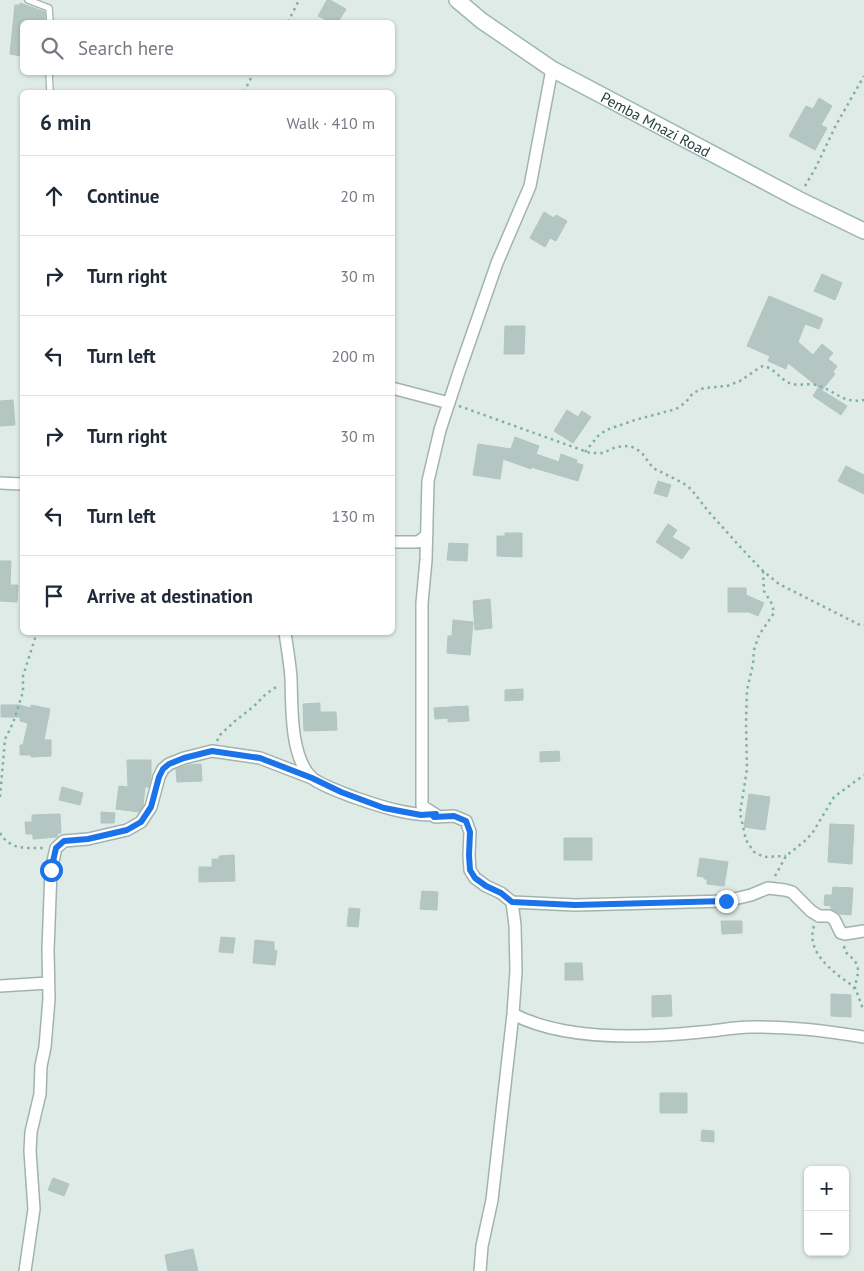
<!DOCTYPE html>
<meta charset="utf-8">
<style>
body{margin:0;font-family:"PT Sans",sans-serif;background:#f2f2f3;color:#1f2937}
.controls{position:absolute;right:15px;bottom:15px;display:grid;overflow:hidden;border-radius:8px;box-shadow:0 1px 4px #0004}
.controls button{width:45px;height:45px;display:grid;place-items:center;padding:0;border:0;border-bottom:1px solid #e0e1e3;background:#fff;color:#1f2937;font:25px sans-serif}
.stop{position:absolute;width:15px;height:15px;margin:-11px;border:4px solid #1a73e8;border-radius:50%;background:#fff}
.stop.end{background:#1a73e8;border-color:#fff;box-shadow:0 1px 5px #0008}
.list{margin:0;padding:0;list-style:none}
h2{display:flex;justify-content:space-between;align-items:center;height:65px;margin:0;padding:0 20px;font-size:21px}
h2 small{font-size:16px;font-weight:400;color:#747a83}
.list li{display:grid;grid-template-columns:32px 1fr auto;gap:15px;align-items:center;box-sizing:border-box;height:80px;padding:0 20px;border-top:1px solid #e0e1e3}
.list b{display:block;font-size:19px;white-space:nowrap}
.list em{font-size:16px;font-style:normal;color:#747a83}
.icon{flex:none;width:28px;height:28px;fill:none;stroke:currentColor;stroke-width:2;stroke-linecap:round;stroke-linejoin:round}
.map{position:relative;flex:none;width:864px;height:1271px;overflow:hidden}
.search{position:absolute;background:#fff;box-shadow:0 1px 4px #0004;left:20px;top:20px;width:375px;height:55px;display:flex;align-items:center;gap:12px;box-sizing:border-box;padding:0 18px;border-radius:8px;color:#747a83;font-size:19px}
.panel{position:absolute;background:#fff;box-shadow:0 1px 4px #0004;left:20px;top:90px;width:375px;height:545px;border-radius:8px}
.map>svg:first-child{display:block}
.building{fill:#b4c6c1;stroke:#b1c5c0}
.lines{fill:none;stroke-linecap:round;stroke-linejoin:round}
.service-casing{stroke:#a2b3af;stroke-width:8}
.minor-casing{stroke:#a2b3af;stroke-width:14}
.secondary-casing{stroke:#9db7b2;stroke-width:18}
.path{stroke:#7eb0a8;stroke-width:2.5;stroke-dasharray:2.5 4;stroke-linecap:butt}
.service{stroke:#fff;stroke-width:5.5}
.minor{stroke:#fff;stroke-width:11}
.secondary{stroke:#fff;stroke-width:15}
.route{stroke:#1a73e8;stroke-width:6}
.labels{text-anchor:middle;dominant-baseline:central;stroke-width:4.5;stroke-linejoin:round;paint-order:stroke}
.street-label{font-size:15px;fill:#1f3b38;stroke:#eff7f5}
</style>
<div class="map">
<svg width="864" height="1271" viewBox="0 0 864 1271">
<rect width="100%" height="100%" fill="#dfebe7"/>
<!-- building -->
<path class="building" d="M 327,0 L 330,0 L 346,9 L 338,22 L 331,22 L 318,16 Z
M 20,3 L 45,12 L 45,20 L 44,22 L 22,22 L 22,56 L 10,54 L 15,5 L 20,5 Z
M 819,98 L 832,106 L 821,125 L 827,128 L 815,150 L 789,136 L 806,106 L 813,109 Z
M 544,212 L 554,218 L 556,215 L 567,221 L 556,241 L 550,238 L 545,247 L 530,238 Z
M 822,274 L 842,283 L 835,300 L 814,291 Z
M 769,296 L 823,319 L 819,329 L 805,324 L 798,342 L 813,355 L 822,344 L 833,353 L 828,359 L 837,366 L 833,372 L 835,374 L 822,390 L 788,363 L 786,369 L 768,361 L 770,356 L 747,346 Z
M 505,326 L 525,326 L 524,354 L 504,354 Z
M 818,388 L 847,406 L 841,415 L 813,396 Z
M 13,400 L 15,425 L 0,426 L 0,401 Z
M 567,410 L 578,417 L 582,411 L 591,417 L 573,443 L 554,431 Z
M 515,437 L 539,446 L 536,454 L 559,462 L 561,454 L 577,460 L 576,463 L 583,465 L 578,481 L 531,467 L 531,469 L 503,459 L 500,479 L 473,475 L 478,444 L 511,449 Z
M 846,466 L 864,475 L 864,494 L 838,481 Z
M 658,481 L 671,485 L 667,497 L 654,493 Z
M 668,524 L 677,530 L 672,537 L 690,548 L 682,559 L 656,542 Z
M 505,533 L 522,533 L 522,557 L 497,556 L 497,536 L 505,536 Z
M 449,543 L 468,544 L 467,561 L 447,560 Z
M 0,561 L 11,561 L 10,585 L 18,585 L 17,602 L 0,601 Z
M 728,588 L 746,588 L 746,595 L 764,603 L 758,616 L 749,612 L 728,612 Z
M 490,599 L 492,628 L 475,630 L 473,601 Z
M 453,620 L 473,622 L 470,655 L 447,653 L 448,636 L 452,636 Z
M 523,689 L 523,700 L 505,701 L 505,690 Z
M 320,703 L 320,712 L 336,712 L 337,730 L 304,731 L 303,704 Z
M 1,705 L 19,705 L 31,708 L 31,705 L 50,709 L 44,740 L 51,740 L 51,756 L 31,757 L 31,755 L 20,755 L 20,745 L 23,745 L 28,723 L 20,721 L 20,717 L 1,717 Z
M 468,706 L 469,721 L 448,722 L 448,718 L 435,719 L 434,708 Z
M 559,751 L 560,761 L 540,762 L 540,752 Z
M 127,760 L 151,760 L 151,776 L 149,787 L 145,787 L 143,806 L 139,812 L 116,809 L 119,786 L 128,787 Z
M 201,764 L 202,781 L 177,782 L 176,769 L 188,765 Z
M 62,787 L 83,793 L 80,805 L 59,800 Z
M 749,794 L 770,797 L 765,830 L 744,827 Z
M 101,812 L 115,813 L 114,823 L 101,823 Z
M 60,814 L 61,833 L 58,833 L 57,837 L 33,839 L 33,834 L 26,834 L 25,822 L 32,822 L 32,815 Z
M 830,824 L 854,825 L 852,864 L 828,862 Z
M 564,838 L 592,838 L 592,860 L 564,860 Z
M 234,855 L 235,881 L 199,882 L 199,867 L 212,867 L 212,859 L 219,859 L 219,856 Z
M 700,858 L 728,862 L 724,886 L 707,884 L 707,879 L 704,879 L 704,877 L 697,876 Z
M 833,887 L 853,888 L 851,915 L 840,914 L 831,909 L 831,906 L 824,905 L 825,895 L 832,895 Z
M 422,891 L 438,892 L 437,910 L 420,909 Z
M 349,908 L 360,909 L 358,927 L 347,926 Z
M 721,921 L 742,921 L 742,933 L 722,934 Z
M 221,937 L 235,938 L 233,953 L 219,952 Z
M 255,940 L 274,942 L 274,950 L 277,951 L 275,965 L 253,963 Z
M 565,963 L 582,963 L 583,980 L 565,980 Z
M 831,994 L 851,995 L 851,1017 L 831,1016 Z
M 671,995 L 672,1016 L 652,1017 L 652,996 Z
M 660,1093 L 687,1093 L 687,1113 L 660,1113 Z
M 702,1130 L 714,1131 L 714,1142 L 701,1141 Z
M 53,1178 L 69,1184 L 64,1196 L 48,1190 Z
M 193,1249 L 198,1271 L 168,1271 L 165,1255 Z"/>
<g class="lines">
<defs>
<path id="service" d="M 28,0 L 49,8 L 50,22
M 49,72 L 50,92"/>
<path id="minor" d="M 392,388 L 449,403
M 0,483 L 22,484
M 392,542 L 418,542 L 427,535
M 285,632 C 287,648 290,663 291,678 C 292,706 290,756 311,777 C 319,785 346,794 356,798 C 382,807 407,815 434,815
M 512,902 L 575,905 L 726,901 L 751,895 L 768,888 L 785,890 L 792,892 L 811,911 L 819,916 L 829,916 L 834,919 L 841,933 L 845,934 L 864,931
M 0,986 L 48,983
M 513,1014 C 564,1041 644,1038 701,1032 C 717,1031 734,1027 750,1027 C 789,1026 826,1031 864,1037
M 25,1271 L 34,1209 L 30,1151 L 31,1132 L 40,1094 L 41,1066 L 45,1047 L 49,999 L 48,950 L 51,870 L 56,848 L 64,841 L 88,839 L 127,830 L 141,822 L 151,807 L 159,777 L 163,769 L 169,764 L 184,758 L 212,751 L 260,758 L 312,778
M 480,1271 L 482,1246 L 492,1200 L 513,1014 L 516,971 L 515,925 L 512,902 L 501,893 L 486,886 L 475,878 L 470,870 L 469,855 L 470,832 L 466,821 L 454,816 L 435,817 L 436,815 L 422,806 L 422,603 L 426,560 L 428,481 L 440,430 L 459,372 L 497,263 L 530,186 L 552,69"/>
<g id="secondary">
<path id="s1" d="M 457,0 L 482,21 L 552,69 L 798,199 L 864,231"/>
</g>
</defs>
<!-- service casing -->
<use href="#service" class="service-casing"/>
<!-- minor casing -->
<use href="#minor" class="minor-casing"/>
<!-- secondary casing -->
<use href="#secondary" class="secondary-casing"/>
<!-- path -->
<path class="path" d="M 288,22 L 299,0
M 244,92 L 254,72
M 805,186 L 816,167 L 836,125 L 864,76
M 459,406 L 590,453 L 603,453 L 616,447 L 629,446 L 635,448 L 642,453 L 653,468 L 683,483 L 691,489 L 708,511 L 743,550 L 763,571 L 779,584 L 860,625 L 864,625
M 585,452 L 598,436 L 606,430 L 635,420 L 676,409 L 686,402 L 693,393 L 704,388 L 727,386 L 740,381 L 756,370 L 763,366 C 776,368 781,382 793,384 C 800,386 809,383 816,385 C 835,390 842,404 864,400
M 763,571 L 764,591 L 772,604 L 774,613 L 759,635 L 754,650 L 753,664 L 747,690 L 746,723 L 747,769 L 740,813 L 746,840 L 754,852 L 764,857 L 786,856
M 217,741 L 220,735 L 235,721 L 253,707 L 266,694 L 279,685
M 0,797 L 5,739 L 13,723 L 23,692 L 23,676 L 37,632
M 0,833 C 10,850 26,848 44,848
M 775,876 L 786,856 L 806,840 L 813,832 L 834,797 L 864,775
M 814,926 C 807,947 823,963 839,976 C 844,980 850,983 854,988 C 859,994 860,1004 864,1010
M 844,946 C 846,957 852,955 856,963 C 861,971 855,981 855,989"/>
<!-- service -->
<use href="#service" class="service"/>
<!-- minor -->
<use href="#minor" class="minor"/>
<!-- secondary -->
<use href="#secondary" class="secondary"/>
</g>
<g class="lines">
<!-- route -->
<path class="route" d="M 51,870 L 56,848 L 64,841 L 88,839 L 127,830 L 141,822 L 151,807 L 159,777 L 163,769 L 169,764 L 184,758 L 212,751 L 260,758 L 312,778 L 341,792 L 384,808 L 421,815 L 436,814 L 434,817 L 454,816 L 466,821 L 470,832 L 469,855 L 470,870 L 475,878 L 486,886 L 501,893 L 512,902 L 575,905 L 726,901"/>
</g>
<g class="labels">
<!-- street labels -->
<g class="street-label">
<text stroke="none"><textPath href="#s1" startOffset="235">Pemba Mnazi Road</textPath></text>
</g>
</g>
</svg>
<div class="controls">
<button>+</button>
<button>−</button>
</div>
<div class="stop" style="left:51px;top:870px"></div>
<div class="stop end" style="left:726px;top:901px"></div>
<div class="search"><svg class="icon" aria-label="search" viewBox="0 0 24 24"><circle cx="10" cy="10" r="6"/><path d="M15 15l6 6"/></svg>Search here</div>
<section class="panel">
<h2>6 min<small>Walk · 410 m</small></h2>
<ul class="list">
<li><svg class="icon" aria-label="ahead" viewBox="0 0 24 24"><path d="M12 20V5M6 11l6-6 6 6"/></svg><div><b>Continue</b></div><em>20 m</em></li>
<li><svg class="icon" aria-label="right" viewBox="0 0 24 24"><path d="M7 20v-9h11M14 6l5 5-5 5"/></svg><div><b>Turn right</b></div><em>30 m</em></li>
<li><svg class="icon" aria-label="left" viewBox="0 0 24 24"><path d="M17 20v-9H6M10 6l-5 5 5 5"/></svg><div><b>Turn left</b></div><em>200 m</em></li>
<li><svg class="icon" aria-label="right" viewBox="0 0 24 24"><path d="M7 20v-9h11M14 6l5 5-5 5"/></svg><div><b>Turn right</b></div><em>30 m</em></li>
<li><svg class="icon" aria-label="left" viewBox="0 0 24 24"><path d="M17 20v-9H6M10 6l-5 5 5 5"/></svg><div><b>Turn left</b></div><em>130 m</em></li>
<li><svg class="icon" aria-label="arrive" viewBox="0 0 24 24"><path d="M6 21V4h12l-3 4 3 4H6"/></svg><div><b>Arrive at destination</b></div></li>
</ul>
</section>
</div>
